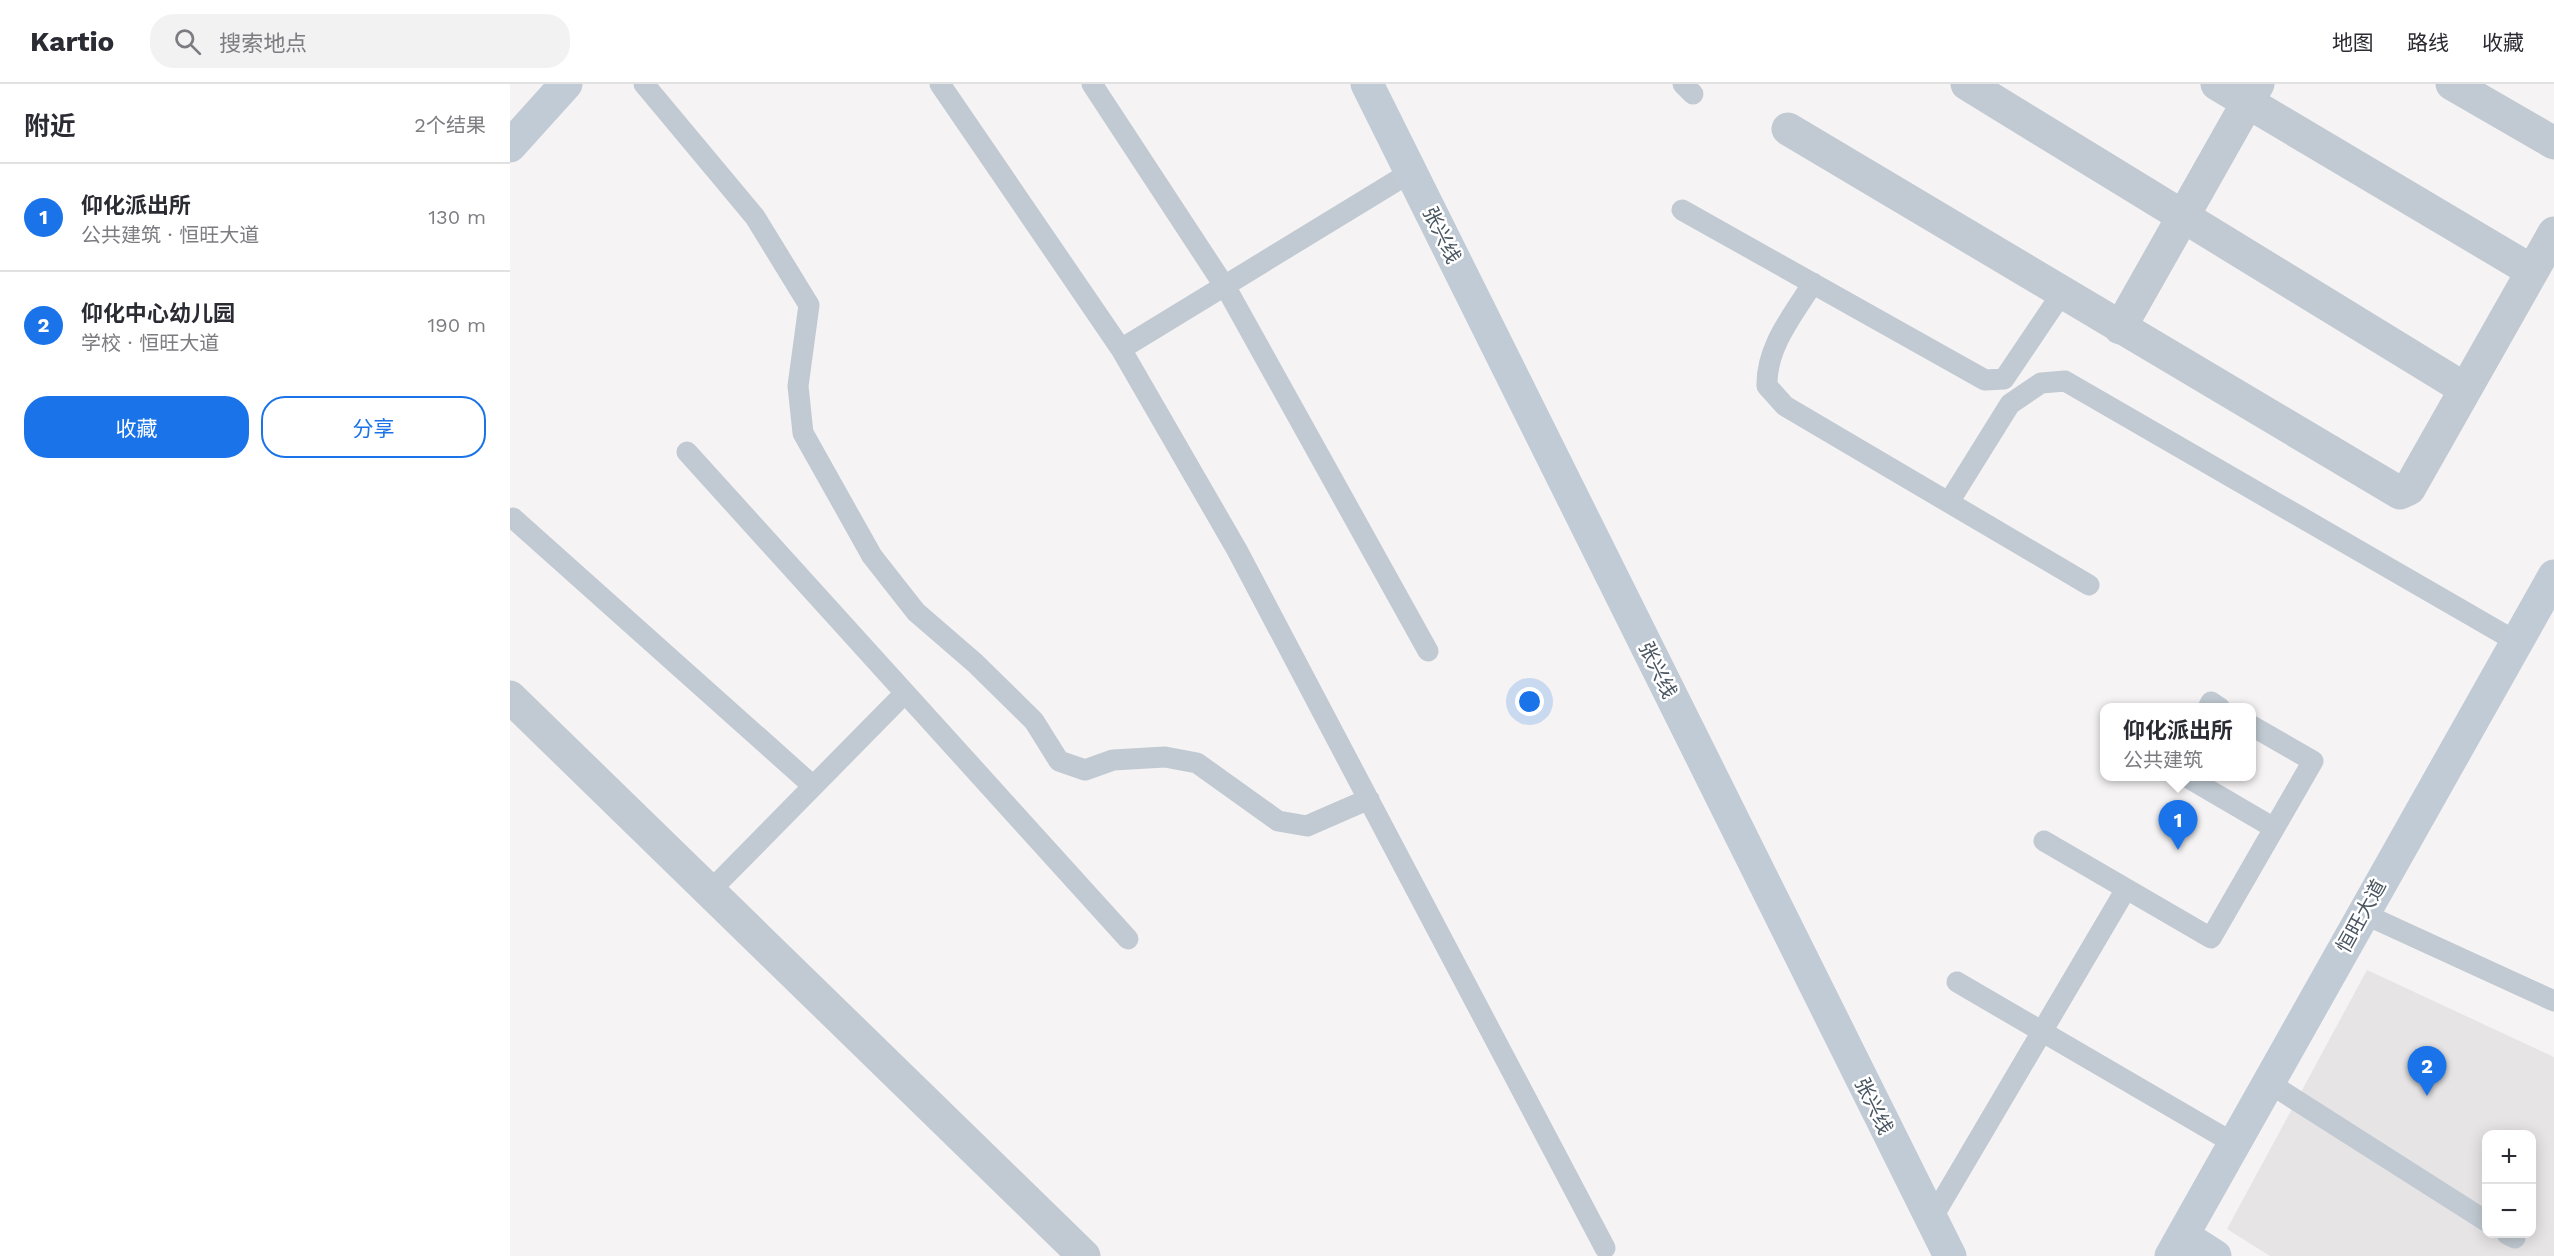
<!DOCTYPE html>
<html lang="zh">
<meta charset="utf-8">
<style>
body{margin:0;font-family:"Work Sans","Noto Sans SC",sans-serif;background:#f2f2f3;color:#2b2b33}
.controls{position:absolute;right:18px;bottom:18px;display:grid;overflow:hidden;border-radius:12px;box-shadow:0 3px 15px #0003}
.controls button{width:54px;height:54px;display:grid;place-items:center;padding:0;border:0;border-bottom:2px solid #e1e1e2;background:#fff;color:#2b2b33;font:30px sans-serif}
.you{position:absolute;left:1020px;top:618px;width:21px;height:21px;margin:-15px;border:4px solid #fff;border-radius:50%;background:#1a73e8;box-shadow:0 0 0 9px #1a73e833}
.badge{display:grid;place-items:center;width:39px;height:39px;border-radius:50%;background:#1a73e8;color:#fff;font-size:20px;font-weight:700}
.pin{position:absolute;translate:-50% -50px;filter:drop-shadow(0 2px 3px #0008)}
.pin::after{content:'';position:absolute;top:32px;width:21px;height:18px;background:inherit;clip-path:polygon(0 0,100% 0,50% 100%)}
.popup{position:absolute;left:1590px;top:619px;width:156px;height:78px;box-sizing:border-box;display:grid;place-content:center;border-radius:12px;background:#fff;filter:drop-shadow(0 2px 4px #0005);font-size:20px;white-space:nowrap;color:#7c7c81}
.popup b{font-size:22px;color:#2b2b33}
.popup::after{content:'';position:absolute;left:50%;top:100%;margin-left:-12px;border:12px solid transparent;border-top-color:#fff}
.list{margin:0;padding:0;list-style:none}
h2{display:flex;justify-content:space-between;align-items:center;height:78px;margin:0;padding:0 24px;font-size:26px}
h2 small{font-size:20px;font-weight:400;color:#7c7c81}
.list li{display:grid;grid-template-columns:39px 1fr auto;gap:18px;align-items:center;box-sizing:border-box;height:108px;padding:0 24px;border-top:2px solid #e1e1e2}
.list b{display:block;font-size:22px;white-space:nowrap}
.list p{margin:0;font-size:20px;white-space:nowrap;color:#7c7c81}
.list em{font-size:20px;font-style:normal;color:#7c7c81}
.actions{display:flex;gap:12px;padding:18px 24px}
.actions a{flex:1;padding:14px 0;border:2px solid #1a73e8;border-radius:24px;text-align:center;font-size:21px;color:#1a73e8}
.actions .main{background:#1a73e8;color:#fff}
.icon{flex:none;width:33px;height:33px;fill:none;stroke:currentColor;stroke-width:2;stroke-linecap:round;stroke-linejoin:round}
.map{position:relative;flex:none;width:2044px;height:1172px;overflow:hidden}
header{display:flex;align-items:center;gap:36px;box-sizing:border-box;height:84px;padding:0 30px;background:#fff;border-bottom:2px solid #e1e1e2}
header strong{font-size:28px}
nav{display:flex;gap:33px;margin-inline-start:auto;font-size:21px}
.search{width:420px;height:54px;background:#f2f2f3;display:flex;align-items:center;gap:15px;box-sizing:border-box;padding:0 21px;border-radius:24px;color:#7c7c81;font-size:22px}
main{display:flex}
aside{flex:1;background:#fff}
.map>svg:first-child{display:block}
.education{fill:#e6e4e5;fill-rule:evenodd}
.lines{fill:none;stroke-linecap:round;stroke-linejoin:round}
.lane{stroke:#c1cad2;stroke-width:21}
.street{stroke:#c1cad2;stroke-width:33}
.secondary{stroke:#c1cbd6;stroke-width:33}
.labels{text-anchor:middle;dominant-baseline:central;stroke-width:5;stroke-linejoin:round;paint-order:stroke}
.street-label{font-size:20px;fill:#4a5661;stroke:#fff}
</style>
<header>
<strong>Kartio</strong>
<div class="search"><svg class="icon" aria-label="search" viewBox="0 0 24 24"><circle cx="10" cy="10" r="6"/><path d="M15 15l6 6"/></svg>搜索地点</div>
<nav><a>地图</a><a>路线</a><a>收藏</a></nav>
</header>
<main>
<aside>
<h2>附近<small>2个结果</small></h2>
<ul class="list">
<li><span class="badge">1</span><div><b>仰化派出所</b><p>公共建筑 · 恒旺大道</p></div><em>130 m</em></li>
<li><span class="badge">2</span><div><b>仰化中心幼儿园</b><p>学校 · 恒旺大道</p></div><em>190 m</em></li>
</ul>
<div class="actions"><a class="main">收藏</a><a>分享</a></div>
</aside>
<div class="map">
<svg width="2044" height="1172" viewBox="0 0 2044 1172">
<rect width="100%" height="100%" fill="#f5f3f3"/>
<!-- education -->
<path class="education" d="M 1857,886 L 2044,973 L 2044,1172 L 1760,1172 L 1717,1145 ZM 1976,1050 L 2022,1050 L 2022,1150 L 1976,1150 Z"/>
<g class="lines">
<!-- lane -->
<path class="lane" d="M 134,0 L 245,133 L 299,221 L 288,302 L 293,349 L 362,472 L 406,528 L 465,579 L 524,637 L 549,677 L 575,686 L 603,676 L 655,673 L 687,679 L 768,737 L 797,742 L 859,715
M 430,0 L 611,265 L 727,466 L 1095,1164
M 582,0 L 719,209 L 918,567
M 1173,0 L 1183,10
M 1172,126 L 1475,296 L 1494,295 L 1552,209
M 1303,199 C 1283,231 1256,263 1257,302 L 1275,322 L 1579,501
M 611,265 L 901,88
M 177,368 L 618,855
M 1439,418 L 1500,320 L 1531,299 L 1555,297 L 2007,558
M 3,434 L 303,702
M 1698,624 L 1701,618 L 1710,624
M 1675,692 L 1764,744
M 1534,757 L 1701,854 L 1803,677 L 1742,642
M 200,807 L 395,609
M 1852,829 L 2044,917
M 1447,898 L 1725,1060
M 1759,999 L 1976,1137
M 1421,1136 L 1616,805
M 1997,1150 L 2005,1154"/>
<!-- street -->
<path class="street" d="M 1457,0 L 1955,305
M 1707,0 L 2022,187
M 1942,0 L 2044,59
M 1278,45 L 1890,409 L 1899,405 L 2044,149
M 1610,244 L 1748,0
M 0,613 L 574,1172"/>
<!-- secondary -->
<path class="secondary" d="M 857,0 L 1440,1172
M 0,62 L 56,0
M 1674,1152 L 1705,1172
M 1661,1172 L 2044,492"/>
</g>
<g class="labels">
<!-- street labels -->
<g class="street-label">
<text transform="translate(932 151) rotate(64)">张兴线</text>
<text transform="translate(1148 586) rotate(64)">张兴线</text>
<text transform="translate(1851 832) rotate(-61)">恒旺大道</text>
<text transform="translate(1364 1022) rotate(64)">张兴线</text>
</g>
</g>
</svg>
<div class="controls">
<button>+</button>
<button>−</button>
</div>
<div class="you"></div>
<div class="pin badge" style="left:1668px;top:766px">1</div>
<div class="popup"><b>仰化派出所</b>公共建筑</div>
<div class="pin badge" style="left:1917px;top:1012px">2</div>
</div>
</main>
